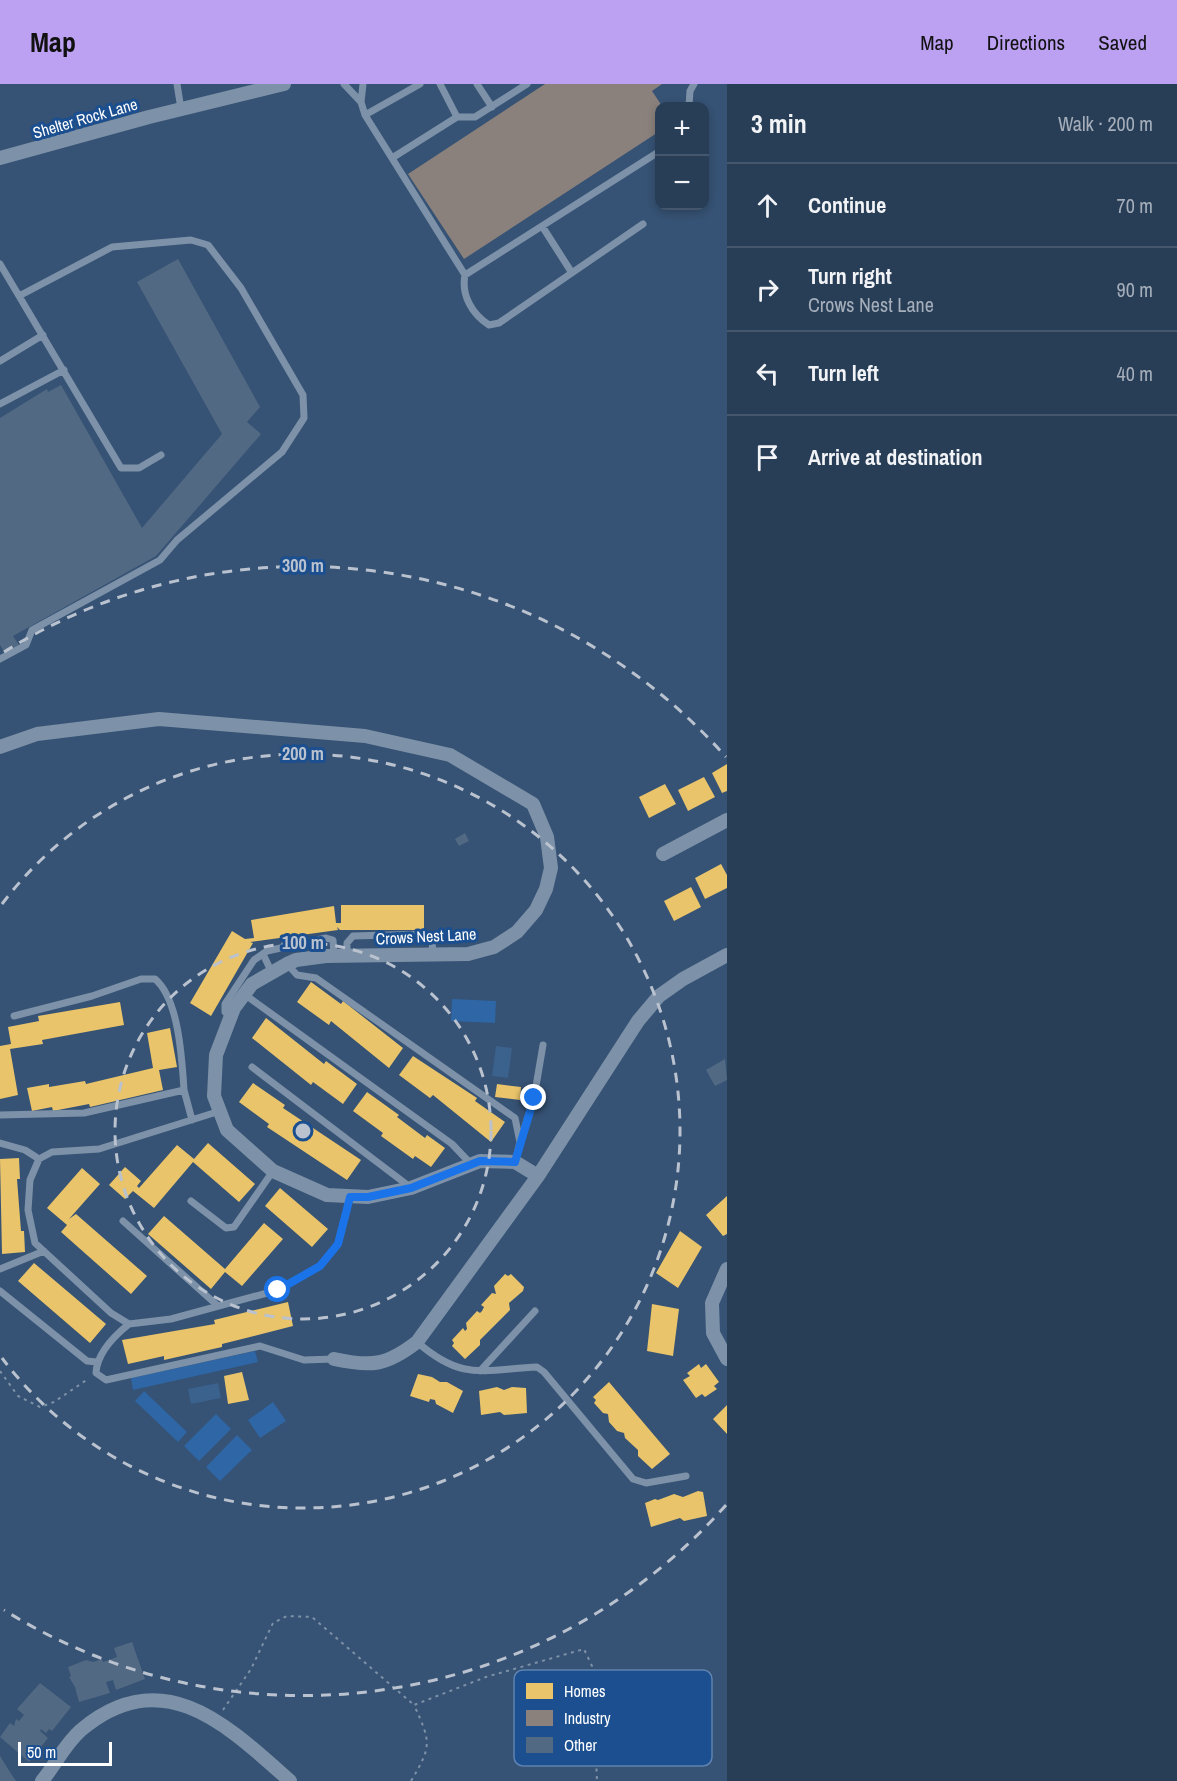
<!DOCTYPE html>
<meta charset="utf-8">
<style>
body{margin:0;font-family:"Archivo Narrow",sans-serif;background:#344961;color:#f1f3f6}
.controls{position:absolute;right:18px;top:18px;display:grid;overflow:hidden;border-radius:12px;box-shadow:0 3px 9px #0003}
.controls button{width:54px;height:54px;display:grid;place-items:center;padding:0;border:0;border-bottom:2px solid #44576d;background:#283e57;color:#f1f3f6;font:30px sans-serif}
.scale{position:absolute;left:18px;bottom:15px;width:94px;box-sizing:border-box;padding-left:6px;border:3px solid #fff;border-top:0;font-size:16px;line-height:21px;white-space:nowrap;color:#fff;-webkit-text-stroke:4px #1b4f8f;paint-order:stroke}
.stop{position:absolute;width:18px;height:18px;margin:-14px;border:4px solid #1a73e8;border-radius:50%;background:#fff}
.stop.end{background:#1a73e8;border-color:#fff;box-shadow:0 2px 6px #0008}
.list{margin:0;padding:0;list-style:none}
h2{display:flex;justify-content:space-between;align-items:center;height:78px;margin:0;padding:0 24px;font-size:26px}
h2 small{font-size:20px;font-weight:400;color:#a5aeba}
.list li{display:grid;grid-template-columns:39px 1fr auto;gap:18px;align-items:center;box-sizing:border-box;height:84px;padding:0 24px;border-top:2px solid #44576d}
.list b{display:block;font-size:22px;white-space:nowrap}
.list p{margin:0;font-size:20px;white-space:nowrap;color:#a5aeba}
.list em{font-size:20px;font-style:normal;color:#a5aeba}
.icon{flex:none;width:33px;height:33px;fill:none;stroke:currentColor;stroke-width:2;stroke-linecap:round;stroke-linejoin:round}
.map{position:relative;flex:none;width:727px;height:1697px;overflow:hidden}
header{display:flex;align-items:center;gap:36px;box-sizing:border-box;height:84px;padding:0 30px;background:#bca0f2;color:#111}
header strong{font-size:28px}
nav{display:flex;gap:33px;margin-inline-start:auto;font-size:21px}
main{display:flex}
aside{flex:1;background:#283e57}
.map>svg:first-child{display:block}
.green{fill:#2f66a5}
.water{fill:#3b618d}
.homes{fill:#e9c46a}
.industry{fill:#8a817c}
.building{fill:#526984}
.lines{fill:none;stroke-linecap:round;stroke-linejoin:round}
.path{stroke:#7d92a8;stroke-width:2;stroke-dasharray:3 4.5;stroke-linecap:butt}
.service{stroke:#7d92a8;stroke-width:7}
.minor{stroke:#7d92a8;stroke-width:14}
.route{stroke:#1a73e8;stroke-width:8}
.ring{fill:none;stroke:#b9c2ce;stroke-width:3;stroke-dasharray:10 8}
.labels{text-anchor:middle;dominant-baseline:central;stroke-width:6;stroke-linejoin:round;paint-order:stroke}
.street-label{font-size:16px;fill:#fff;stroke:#1b4f8f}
.key{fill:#1b4f8f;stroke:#5f84b1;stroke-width:1.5}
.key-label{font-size:16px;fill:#fff}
.centre{fill:#b9c2ce;stroke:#1b4f8f;stroke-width:3}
.ring-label{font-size:18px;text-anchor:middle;font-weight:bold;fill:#b9c2ce;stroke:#1b4f8f;stroke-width:6;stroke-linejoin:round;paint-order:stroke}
</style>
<header>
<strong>Map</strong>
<nav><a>Map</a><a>Directions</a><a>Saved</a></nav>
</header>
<main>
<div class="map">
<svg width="727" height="1697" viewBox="0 0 727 1697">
<rect width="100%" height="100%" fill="#365274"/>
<!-- green -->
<path class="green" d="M 452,915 L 496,917 L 495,939 L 451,937 Z
M 255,1267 L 258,1278 L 133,1306 L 131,1294 Z
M 144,1307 L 187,1348 L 178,1358 L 135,1317 Z
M 273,1318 L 286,1337 L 260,1354 L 248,1336 Z
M 216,1330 L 231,1345 L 199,1377 L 184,1362 Z
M 237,1351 L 252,1366 L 220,1397 L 206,1383 Z"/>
<!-- water -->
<path class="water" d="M 496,962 L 512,964 L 508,994 L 492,992 Z
M 218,1299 L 221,1314 L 191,1320 L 188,1305 Z"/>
<!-- homes -->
<path class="homes" d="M 727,680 L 727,707 L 722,709 L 712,689 Z
M 704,693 L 715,713 L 688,727 L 678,706 Z
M 665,700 L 676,720 L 649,734 L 639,713 Z
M 721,780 L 727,791 L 727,804 L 705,815 L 695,794 Z
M 691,803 L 701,823 L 674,837 L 664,817 Z
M 341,821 L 424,821 L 424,846 L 340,846 L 337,843 L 338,846 L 250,858 L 253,859 L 211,932 L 190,919 L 232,847 L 245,855 L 254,854 L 251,836 L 334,822 L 336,839 L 341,839 Z
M 311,898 L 341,920 L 343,917 L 403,964 L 389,984 L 331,937 L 329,941 L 297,918 Z
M 120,918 L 124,941 L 42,956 L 43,960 L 10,965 L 18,1011 L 0,1015 L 0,962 L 11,960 L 8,943 L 39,937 L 38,932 Z
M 266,934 L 324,980 L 326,977 L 357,1000 L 343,1020 L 313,998 L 311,1001 L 252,954 Z
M 170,944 L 177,983 L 159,986 L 163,1006 L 90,1023 L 89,1020 L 53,1027 L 52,1023 L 32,1027 L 27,1004 L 49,1000 L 49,1003 L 85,997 L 86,1000 L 153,984 L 147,949 Z
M 413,972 L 477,1014 L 475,1017 L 505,1038 L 491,1058 L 433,1011 L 430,1014 L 399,991 Z
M 253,999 L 285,1021 L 283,1024 L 361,1076 L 347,1096 L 267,1043 L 269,1040 L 239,1018 Z
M 497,1000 L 521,1003 L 520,1016 L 495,1013 Z
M 367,1008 L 399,1031 L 397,1033 L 425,1054 L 427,1051 L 445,1064 L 431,1083 L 415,1072 L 413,1075 L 381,1052 L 383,1049 L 353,1027 Z
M 208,1059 L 255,1100 L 239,1118 L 193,1078 L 154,1124 L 133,1107 L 125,1115 L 109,1101 L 125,1083 L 141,1097 L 137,1102 L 139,1104 L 177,1061 L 194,1075 Z
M 19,1074 L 20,1095 L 17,1095 L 21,1147 L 24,1147 L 25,1168 L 2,1170 L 0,1075 Z
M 82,1084 L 100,1100 L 69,1135 L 76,1130 L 147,1192 L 131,1210 L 61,1148 L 67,1141 L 47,1124 Z
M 280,1104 L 328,1145 L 312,1163 L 265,1122 Z
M 727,1112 L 727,1150 L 723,1152 L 706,1131 Z
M 164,1132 L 225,1185 L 264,1139 L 283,1155 L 242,1202 L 225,1188 L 211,1205 L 148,1150 Z
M 680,1147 L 702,1163 L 678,1204 L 656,1189 Z
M 34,1179 L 106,1240 L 90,1259 L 18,1197 Z
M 505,1190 L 508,1192 L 511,1190 L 524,1203 L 523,1207 L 509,1219 L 510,1226 L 480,1256 L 480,1261 L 465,1275 L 452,1262 L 454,1259 L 452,1256 L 463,1244 L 465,1247 L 467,1245 L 466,1239 L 477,1227 L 480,1229 L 482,1227 L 484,1223 L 481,1221 L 492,1209 L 496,1210 L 494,1202 Z
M 288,1218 L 293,1242 L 222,1260 L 222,1263 L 164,1276 L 164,1272 L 128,1280 L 122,1256 L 215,1240 L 214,1236 Z
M 652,1220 L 679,1225 L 673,1272 L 647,1267 Z
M 699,1280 L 701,1284 L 706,1280 L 719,1298 L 714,1302 L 717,1305 L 705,1313 L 702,1310 L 696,1314 L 683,1296 L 690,1292 L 687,1289 Z
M 242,1288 L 249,1316 L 228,1320 L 224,1292 Z
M 418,1290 L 432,1293 L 440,1298 L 447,1298 L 463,1307 L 453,1329 L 436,1320 L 435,1316 L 430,1315 L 429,1318 L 410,1312 Z
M 609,1298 L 670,1370 L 652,1385 L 638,1372 L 638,1366 L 625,1354 L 624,1349 L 617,1347 L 609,1338 L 608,1330 L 603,1329 L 594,1319 L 596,1316 L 593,1313 Z
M 497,1303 L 504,1306 L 512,1303 L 526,1304 L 527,1329 L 504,1331 L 500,1328 L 481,1331 L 479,1307 Z
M 727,1321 L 727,1350 L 713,1335 Z
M 698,1407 L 703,1408 L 707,1432 L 684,1437 L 680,1434 L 651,1443 L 645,1419 L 655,1415 L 658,1416 L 674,1410 L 683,1413 Z"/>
<!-- industry -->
<path class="industry" d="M 545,0 L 662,0 L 652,7 L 662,22 L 660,22 L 660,47 L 464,175 L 408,90 Z"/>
<!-- building -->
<path class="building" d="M 178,175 L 260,323 L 247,338 L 261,350 L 156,472 L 13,552 L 19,561 L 5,569 L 0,561 L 0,334 L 47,305 L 48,308 L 61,301 L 142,444 L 222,350 L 137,198 Z
M 465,749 L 469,757 L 459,762 L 455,755 Z
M 725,975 L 727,996 L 715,1002 L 706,986 Z
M 132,1558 L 145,1595 L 116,1606 L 113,1596 L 106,1598 L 110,1609 L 79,1618 L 75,1603 L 69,1593 L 71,1592 L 68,1583 L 86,1576 L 93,1578 L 102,1575 L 103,1578 L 117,1573 L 114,1564 Z
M 40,1599 L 71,1623 L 52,1647 L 49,1645 L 46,1649 L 41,1645 L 40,1647 L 48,1654 L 29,1678 L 0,1653 L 10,1639 L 14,1642 L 16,1635 L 19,1637 L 24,1631 L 17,1625 Z
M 0,1672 L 8,1685 L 16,1697 L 0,1697 Z"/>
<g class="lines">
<!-- path -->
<path class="path" d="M 0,1287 L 18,1312 L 40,1323 L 54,1318 L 88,1295
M 223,1626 L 251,1585 L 273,1539 L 287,1532 L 312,1533 L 414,1621
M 411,1697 C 432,1662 431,1658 414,1621 L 486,1593 L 584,1565 L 592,1582 L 597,1697"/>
<!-- service -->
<path class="service" d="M 177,0 L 181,25
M 344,0 L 361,18 L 363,0
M 440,0 L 457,33
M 477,0 L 492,23
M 361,18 L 365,31 L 465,191 C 461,211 472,230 489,241 L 499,239 L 643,140
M 689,22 L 690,7 L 694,0
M 365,31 L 420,0
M 392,74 L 457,33 L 475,33 L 527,0
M 542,142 L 572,189
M 0,180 L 121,384 L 139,384 L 161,371
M 465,191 L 660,67
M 0,277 L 43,251
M 0,320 L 64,286
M 0,575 L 26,561 L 32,546 L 160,476 L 177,456 L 282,368 L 304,334 L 303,311 L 241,204 L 208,161 L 191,156 L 112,163 L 19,212
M 263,870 L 272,889
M 347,871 L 347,859 L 353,852 L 427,850 L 433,854 L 432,870
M 287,880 L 297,891 L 316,894 L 515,1034 L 520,1058 L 515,1078
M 244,910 L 452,1060 L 471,1080
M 14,932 L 92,912 L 141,895 L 155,895 C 179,915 182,976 184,1006
M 231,933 L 225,928 L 225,920 L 254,876 L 267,867 L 326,854 L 333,856 L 334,872
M 252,983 L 410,1103
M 220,1027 L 99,1065 L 52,1068 L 39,1075 L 30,1096 L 28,1126 L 35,1159 L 111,1229 L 129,1240 L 171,1235 L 278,1206 L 320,1182 L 338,1160 L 350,1113
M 0,1031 L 84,1029 L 184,1006 L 192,1036
M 521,1055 L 534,1014 L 543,961
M 0,1059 L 25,1066 L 39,1075
M 191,1117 L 226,1144 L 234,1143 L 273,1087
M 123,1137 L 218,1222
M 0,1185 L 44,1167
M 0,1207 L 87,1277 L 97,1278
M 129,1240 C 114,1252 97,1269 96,1289 L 106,1296 L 260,1262 L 304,1276 L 334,1275
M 417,1258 C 462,1297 481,1286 537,1283 L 544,1288 L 633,1395 L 646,1399 L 686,1392
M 480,1287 L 535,1227"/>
<!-- minor -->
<path class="minor" d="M 0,74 L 149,33 L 284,0
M 0,663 L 37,650 L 159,635 L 365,652 L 450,671 L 533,720 L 547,753 L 551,784 L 546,805 L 536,826 L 517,848 L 494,863 L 468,870 L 326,872 L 296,876 L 287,880 L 252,900 L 234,924 L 216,971 L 214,1012 L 227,1046 L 273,1087 L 327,1111 L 368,1113 L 411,1104 L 480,1077 L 515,1078 L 538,1092
M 663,770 L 727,736
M 727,1185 L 712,1219 L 713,1249 L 727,1275
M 334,1275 C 371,1283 386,1282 417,1258 L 538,1092 L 638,937 L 659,912 L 683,895 L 727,871
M 42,1697 C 56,1680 64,1661 81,1646 C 163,1577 228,1642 290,1697"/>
</g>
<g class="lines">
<!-- route -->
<path class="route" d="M 278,1206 L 320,1182 L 338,1160 L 350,1113 L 368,1113 L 411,1104 L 480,1077 L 515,1078 L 534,1014"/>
</g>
<!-- distance rings -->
<g class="ring">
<circle cx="303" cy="1047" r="188"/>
<path d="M2 820A377 377 0 1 1 2 1274"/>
<path d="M726 1421A565 565 0 0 1 4 1526M4 568A565 565 0 0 1 726 673"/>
</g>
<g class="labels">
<!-- street labels -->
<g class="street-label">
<text transform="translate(85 34) rotate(-16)">Shelter Rock Lane</text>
<text transform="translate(426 852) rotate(-3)">Crows Nest Lane</text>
</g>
</g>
<!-- legend -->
<rect x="514" y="1586" width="198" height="96" rx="9" class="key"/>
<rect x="526" y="1599" width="27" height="16" fill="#e9c46a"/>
<rect x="526" y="1626" width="27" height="16" fill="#8a817c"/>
<rect x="526" y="1653" width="27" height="16" fill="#526984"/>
<g class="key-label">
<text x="564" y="1613">Homes</text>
<text x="564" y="1640">Industry</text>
<text x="564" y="1667">Other</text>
</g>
<circle cx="303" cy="1047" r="9" class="centre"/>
<g class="ring-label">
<text x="303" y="488">300 m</text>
<text x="303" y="676">200 m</text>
<text x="303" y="865">100 m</text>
</g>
</svg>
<div class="controls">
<button>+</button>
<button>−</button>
</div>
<div class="scale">50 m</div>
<div class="stop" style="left:278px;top:1206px"></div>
<div class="stop end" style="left:534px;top:1014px"></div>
</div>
<aside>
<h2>3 min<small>Walk · 200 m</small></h2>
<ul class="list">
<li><svg class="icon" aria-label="ahead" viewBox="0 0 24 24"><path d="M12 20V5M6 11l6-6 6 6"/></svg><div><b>Continue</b></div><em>70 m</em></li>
<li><svg class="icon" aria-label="right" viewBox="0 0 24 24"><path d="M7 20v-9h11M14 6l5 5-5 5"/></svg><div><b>Turn right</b><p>Crows Nest Lane</p></div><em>90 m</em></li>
<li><svg class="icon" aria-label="left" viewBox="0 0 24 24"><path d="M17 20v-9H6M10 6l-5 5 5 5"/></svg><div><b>Turn left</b></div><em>40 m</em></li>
<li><svg class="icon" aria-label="arrive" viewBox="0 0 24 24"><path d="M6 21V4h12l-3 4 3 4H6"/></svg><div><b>Arrive at destination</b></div></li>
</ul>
</aside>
</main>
